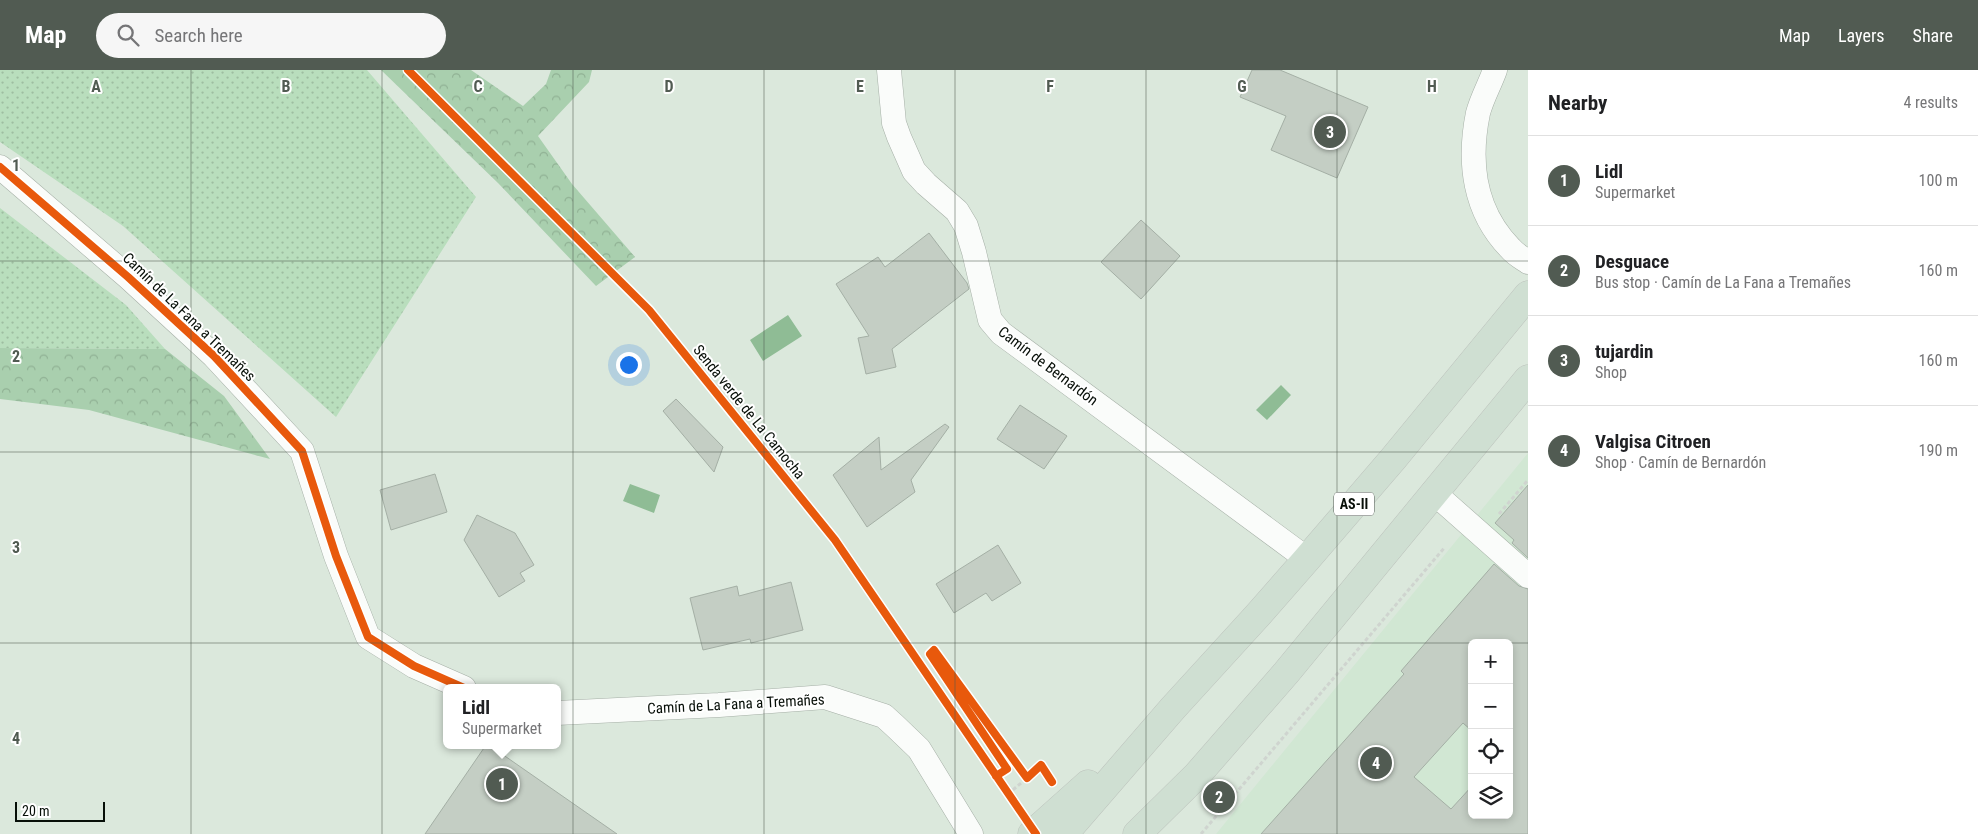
<!DOCTYPE html>
<meta charset="utf-8">
<style>
body{margin:0;font-family:"Roboto Condensed",sans-serif;background:#f6f6f6;color:#202124}
.controls{position:absolute;right:15px;bottom:15px;display:grid;overflow:hidden;border-radius:8px;box-shadow:0 2px 8px #0003}
.controls button{width:45px;height:45px;display:grid;place-items:center;padding:0;border:0;border-bottom:1px solid #e0e0e0;background:#fff;color:#202124;font:25px sans-serif}
.scale{position:absolute;left:15px;bottom:12px;width:90px;box-sizing:border-box;padding-left:5px;border:2px solid #070f08;border-top:0;font-size:14px;line-height:18px;white-space:nowrap;color:#070f08;-webkit-text-stroke:4px #fff;paint-order:stroke}
.you{position:absolute;left:628px;top:294px;width:18px;height:18px;margin:-12px;border:4px solid #fff;border-radius:50%;background:#1a73e8;box-shadow:0 0 0 8px #1a73e833}
.badge{display:grid;place-items:center;width:32px;height:32px;border-radius:50%;background:#515b52;color:#fff;font-size:16px;font-weight:700}
.pin{position:absolute;translate:-50% -50%;border:2px solid #fff;box-shadow:0 1px 5px #0006}
.popup{position:absolute;left:443px;top:614px;width:118px;height:65px;box-sizing:border-box;display:grid;place-content:center;border-radius:8px;background:#fff;filter:drop-shadow(0 1px 4px #0005);font-size:16px;white-space:nowrap;color:#757577}
.popup b{font-size:19px;color:#202124}
.popup::after{content:'';position:absolute;left:50%;top:100%;margin-left:-10px;border:10px solid transparent;border-top-color:#fff}
.list{margin:0;padding:0;list-style:none}
h2{display:flex;justify-content:space-between;align-items:center;height:65px;margin:0;padding:0 20px;font-size:21px}
h2 small{font-size:16px;font-weight:400;color:#757577}
.list li{display:grid;grid-template-columns:32px 1fr auto;gap:15px;align-items:center;box-sizing:border-box;height:90px;padding:0 20px;border-top:1px solid #e0e0e0}
.list b{display:block;font-size:19px;white-space:nowrap}
.list p{margin:0;font-size:16px;white-space:nowrap;color:#757577}
.list em{font-size:16px;font-style:normal;color:#757577}
.icon{flex:none;width:28px;height:28px;fill:none;stroke:currentColor;stroke-width:2;stroke-linecap:round;stroke-linejoin:round}
.map{position:relative;flex:none;width:1528px;height:764px;overflow:hidden}
header{display:flex;align-items:center;gap:30px;box-sizing:border-box;height:70px;padding:0 25px;background:#515b52;color:#fff}
header strong{font-size:24px}
nav{display:flex;gap:28px;margin-inline-start:auto;font-size:18px}
.search{width:350px;height:45px;background:#f6f6f6;display:flex;align-items:center;gap:12px;box-sizing:border-box;padding:0 18px;border-radius:28px;color:#757577;font-size:19px}
main{display:flex}
aside{flex:1;background:#fff}
.map>svg:first-child{display:block}
.built{fill:#d1e7d3;fill-rule:evenodd}
.grass{fill:url(#grass-dots)}
.forest{fill:url(#forest-crowns)}
.water{fill:#8fbc95}
.building{fill:#c4cec4;stroke:#a4afa5;fill-rule:evenodd}
.lines{fill:none;stroke-linecap:round;stroke-linejoin:round}
.street-casing{stroke:#a5afa6;stroke-width:25}
.highway-casing{stroke:#bcc2bc;stroke-width:29}
.path{stroke:#cfd4cf;stroke-width:3;stroke-dasharray:4 2.5;stroke-linecap:butt}
.street{stroke:#fafcfa;stroke-width:24}
.highway{stroke:#cfdfd2;stroke-width:28}
.cycleway-casing{stroke:#fff;stroke-width:11}
.cycleway{stroke:#e8590c;stroke-width:8}
.grid{fill:none;stroke:#515b52;stroke-width:1;stroke-opacity:0.55}
.labels{text-anchor:middle;dominant-baseline:central;stroke-width:4;stroke-linejoin:round;paint-order:stroke}
.shield{fill:#fff;stroke:#515752;stroke-width:1}
.shield-label{font-size:14px;font-weight:bold;fill:#070f08}
.street-label{font-size:15px;fill:#070f08;stroke:#fff}
.grid-label{font-size:16px;text-anchor:middle;font-weight:bold;fill:#515b52;stroke:#fff;stroke-width:4;stroke-linejoin:round;paint-order:stroke}
</style>
<header>
<strong>Map</strong>
<div class="search"><svg class="icon" aria-label="search" viewBox="0 0 24 24"><circle cx="10" cy="10" r="6"/><path d="M15 15l6 6"/></svg>Search here</div>
<nav><a>Map</a><a>Layers</a><a>Share</a></nav>
</header>
<main>
<div class="map">
<svg width="1528" height="764" viewBox="0 0 1528 764">
<defs>
<pattern id="grass-dots" width="8" height="8" patternUnits="userSpaceOnUse" patternTransform="scale(1.25)"><rect width="8" height="8" fill="#b9debd"/><path d="M2 2h.1M6 6h.1" fill="none" stroke="#9ebda1" stroke-width="1.8" stroke-linecap="round"/></pattern>
<pattern id="forest-crowns" width="20" height="18" patternUnits="userSpaceOnUse" patternTransform="scale(1.25)"><rect width="20" height="18" fill="#a9cfae"/><path d="M2 6a3 3 0 1 1 6 0M12 15a3 3 0 1 1 6 0" fill="none" stroke="#90b194"/></pattern>
</defs>
<rect width="100%" height="100%" fill="#dbe8dc"/>
<!-- built -->
<path class="built" d="M 1528,383 L 1528,764 L 1216,764 ZM 1472,573 L 1509,573 L 1509,745 L 1472,745 Z"/>
<!-- grass -->
<path class="grass" d="M 0,0 L 367,0 L 476,127 L 336,347 L 123,156 L 0,72 Z
M 0,138 L 126,235 L 165,279 L 0,278 Z"/>
<!-- forest -->
<path class="forest" d="M 381,0 L 471,0 L 523,36 L 546,14 L 551,0 L 592,0 L 589,12 L 538,66 L 572,114 L 635,187 L 596,216 L 498,113 Z
M 0,278 L 165,279 L 224,326 L 270,389 L 89,340 L 0,329 Z"/>
<!-- water -->
<path class="water" d="M 788,245 L 802,266 L 763,291 L 750,270 Z
M 1281,315 L 1291,325 L 1267,350 L 1256,340 Z
M 630,414 L 660,425 L 654,443 L 623,431 Z"/>
<!-- building -->
<path class="building" d="M 1252,0 L 1280,0 L 1368,37 L 1337,108 L 1271,80 L 1286,46 L 1240,27 Z
M 1141,150 L 1180,186 L 1141,229 L 1101,192 Z
M 929,163 L 967,213 L 969,219 L 892,279 L 896,297 L 866,304 L 858,268 L 869,266 L 836,214 L 878,187 L 885,197 Z
M 676,329 L 723,377 L 714,402 L 663,341 Z
M 1020,335 L 1067,366 L 1044,399 L 997,369 Z
M 945,354 L 949,357 L 911,410 L 915,422 L 867,457 L 833,405 L 879,367 L 881,400 Z
M 435,404 L 447,442 L 391,460 L 380,420 Z
M 1528,415 L 1528,488 L 1512,473 L 1514,470 L 1495,453 Z
M 477,445 L 515,463 L 534,495 L 520,503 L 525,511 L 499,527 L 464,470 Z
M 998,475 L 1021,513 L 992,531 L 986,523 L 954,543 L 936,514 Z
M 1494,494 L 1519,516 L 1528,519 L 1528,764 L 1261,764 L 1404,604 L 1401,601 ZM 1472,573 L 1509,573 L 1509,745 L 1472,745 L 1472,716 L 1451,739 L 1414,707 L 1463,653 L 1472,661 Z
M 791,512 L 803,560 L 751,573 L 750,569 L 703,580 L 690,528 L 737,516 L 739,526 Z
M 486,675 L 489,675 L 617,764 L 425,764 Z"/>
<g class="lines">
<defs>
<path id="street" d="M 889,0 L 894,53 L 899,67 L 914,101 L 926,114 L 957,141 L 966,156 L 974,182 L 990,250 L 1001,263 L 1307,489
M 1495,0 C 1490,14 1482,28 1478,43 C 1468,92 1474,141 1510,178 C 1515,184 1522,188 1528,192
M 0,97 L 128,207 L 214,286 L 302,381 L 336,486 L 368,567 L 414,596 L 464,618
M 1433,422 L 1528,506
M 557,643 L 719,635 L 825,627 L 884,646 L 895,656 L 919,679 L 971,764"/>
<path id="highway" d="M 1032,764 L 1088,714
M 1064,764 L 1173,638 L 1257,546 L 1307,489 L 1393,389 L 1528,225
M 1137,764 L 1197,705 L 1286,603 L 1528,309"/>
</defs>
<!-- street casing -->
<use href="#street" class="street-casing"/>
<!-- highway casing -->
<use href="#highway" class="highway-casing"/>
<!-- path -->
<path class="path" d="M 1499,444 L 1528,410
M 1008,724 L 1027,708
M 1201,764 L 1445,477"/>
<!-- street -->
<use href="#street" class="street"/>
<!-- highway -->
<use href="#highway" class="highway"/>
<defs>
<path id="cycleway" d="M 408,0 L 649,240 L 835,470 L 1036,764
M 0,97 L 128,207 L 214,286 L 302,381 L 336,486 L 368,567 L 414,596 L 464,618
M 996,706 L 1007,699 L 930,584 L 934,580 L 1027,708 L 1041,695 L 1052,712"/>
</defs>
<!-- cycleway casing -->
<use href="#cycleway" class="cycleway-casing"/>
<!-- cycleway -->
<use href="#cycleway" class="cycleway"/>
</g>
<!-- grid -->
<path class="grid" d="M 191,0 L 191,764M 382,0 L 382,764M 573,0 L 573,764M 764,0 L 764,764M 955,0 L 955,764M 1146,0 L 1146,764M 1337,0 L 1337,764M 0,191 L 1528,191M 0,382 L 1528,382M 0,573 L 1472,573M 1509,573 L 1528,573"/>
<g class="labels">
<!-- shield labels -->
<rect class="shield" x="1334" y="422.5" width="40" height="23" rx="4"/>
<g class="shield-label">
<text x="1354" y="434">AS-II</text>
</g>
<!-- street labels -->
<g class="street-label">
<text transform="translate(189 247) rotate(44)">Camín de La Fana a Tremañes</text>
<text transform="translate(1048 296) rotate(37)">Camín de Bernardón</text>
<text transform="translate(749 342) rotate(51)">Senda verde de La Camocha</text>
<text transform="translate(736 634) rotate(-3)">Camín de La Fana a Tremañes</text>
</g>
</g>
<g class="grid-label">
<text x="96" y="22">A</text>
<text x="286" y="22">B</text>
<text x="478" y="22">C</text>
<text x="669" y="22">D</text>
<text x="860" y="22">E</text>
<text x="1050" y="22">F</text>
<text x="1242" y="22">G</text>
<text x="1432" y="22">H</text>
<text x="16" y="101">1</text>
<text x="16" y="292">2</text>
<text x="16" y="483">3</text>
<text x="16" y="674">4</text>
</g>
</svg>
<div class="controls">
<button>+</button>
<button>−</button>
<button><svg class="icon" aria-label="locate" viewBox="0 0 24 24"><circle cx="12" cy="12" r="6"/><path d="M12 2v4M12 18v4M2 12h4M18 12h4"/></svg></button>
<button><svg class="icon" aria-label="layers" viewBox="0 0 24 24"><path d="M12 4l9 5-9 5-9-5zM3 14l9 5 9-5"/></svg></button>
</div>
<div class="scale">20 m</div>
<div class="you"></div>
<div class="pin badge" style="left:502px;top:714px">1</div>
<div class="popup"><b>Lidl</b>Supermarket</div>
<div class="pin badge" style="left:1219px;top:727px">2</div>
<div class="pin badge" style="left:1330px;top:62px">3</div>
<div class="pin badge" style="left:1376px;top:693px">4</div>
</div>
<aside>
<h2>Nearby<small>4 results</small></h2>
<ul class="list">
<li><span class="badge">1</span><div><b>Lidl</b><p>Supermarket</p></div><em>100 m</em></li>
<li><span class="badge">2</span><div><b>Desguace</b><p>Bus stop · Camín de La Fana a Tremañes</p></div><em>160 m</em></li>
<li><span class="badge">3</span><div><b>tujardin</b><p>Shop</p></div><em>160 m</em></li>
<li><span class="badge">4</span><div><b>Valgisa Citroen</b><p>Shop · Camín de Bernardón</p></div><em>190 m</em></li>
</ul>
</aside>
</main>
